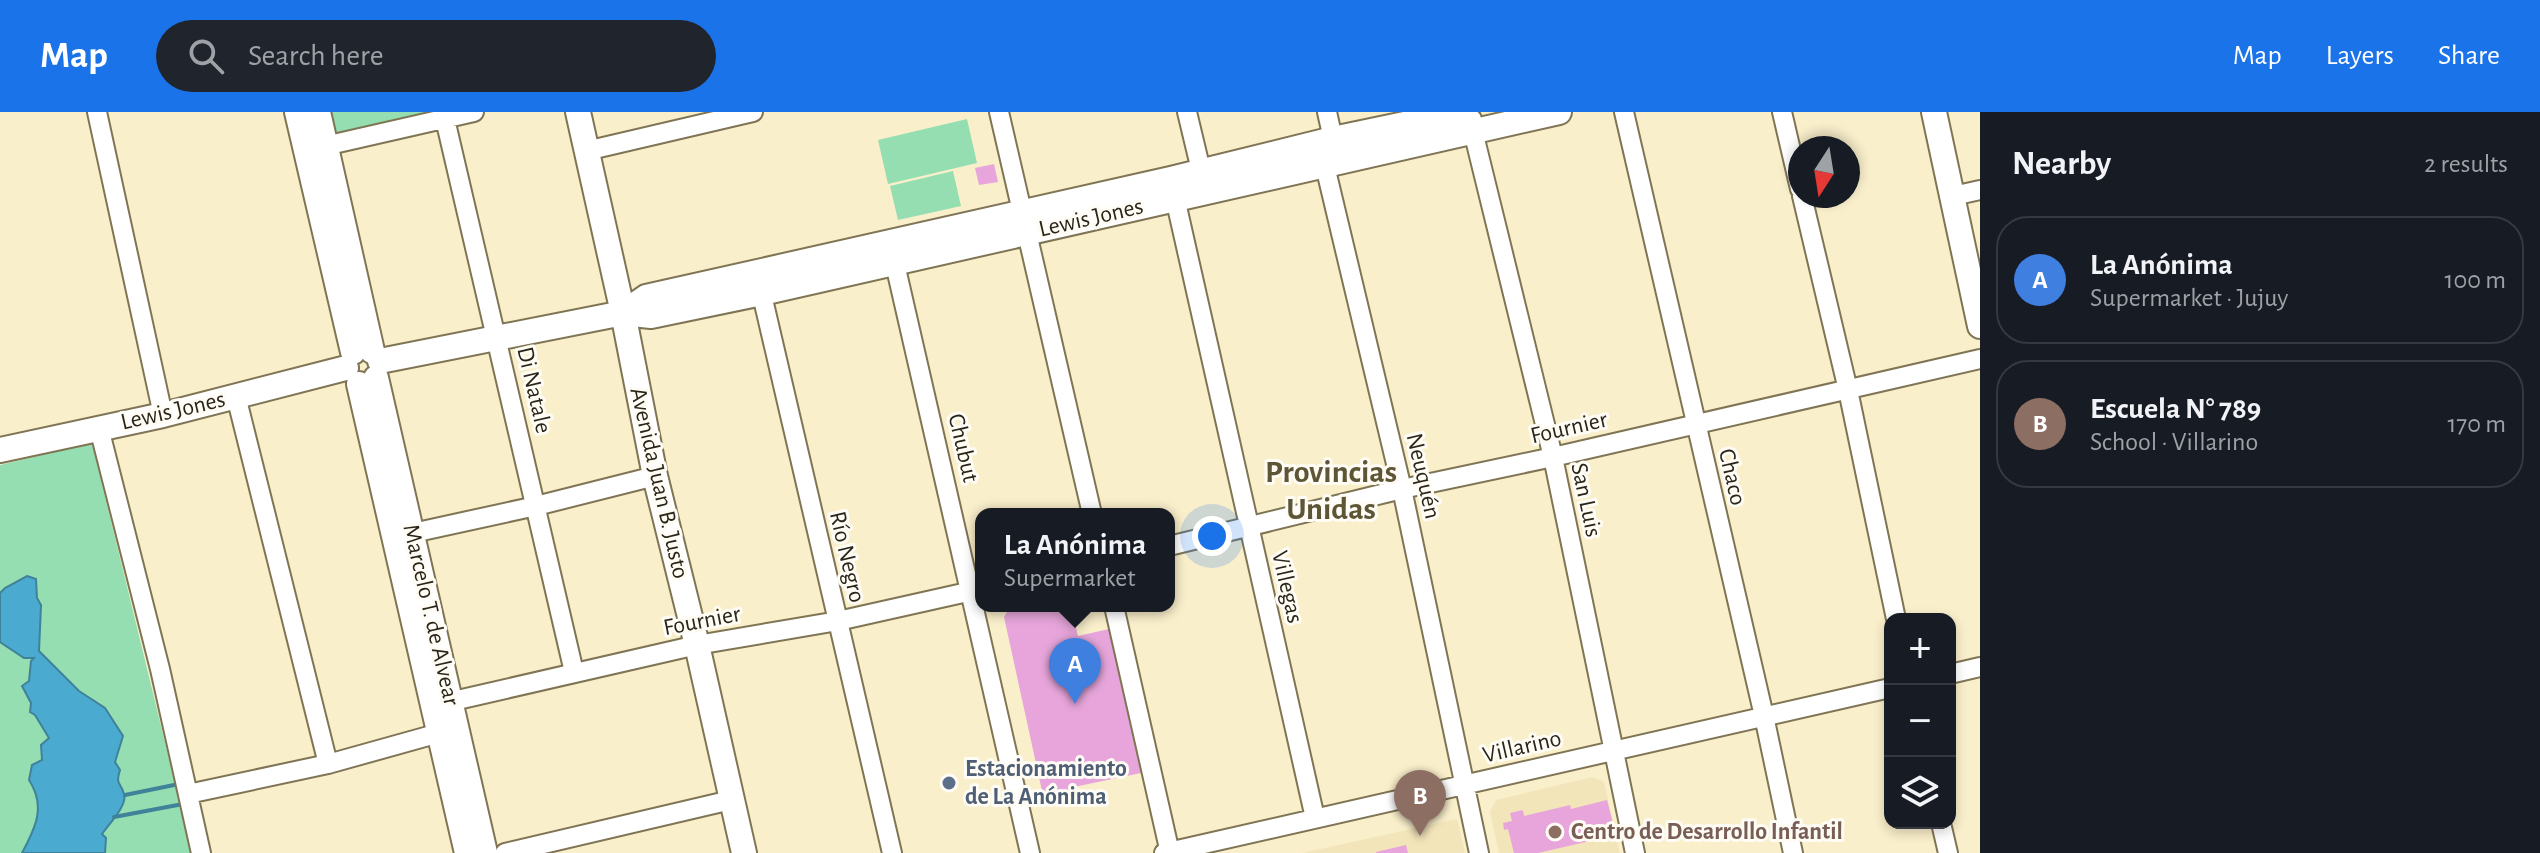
<!DOCTYPE html>
<meta charset="utf-8">
<style>
body{margin:0;font-family:"Alegreya Sans",sans-serif;background:#20242c;color:#f1f3f6}
.controls{position:absolute;right:24px;bottom:24px;display:grid;overflow:hidden;border-radius:16px;box-shadow:0 4px 12px #0003}
.controls button{width:72px;height:72px;display:grid;place-items:center;padding:0;border:0;border-bottom:2px solid #363941;background:#171b24;color:#f1f3f6;font:40px sans-serif}
.compass{position:absolute;left:1788px;top:24px;width:72px;height:72px;border-radius:50%;background:#171b24;box-shadow:0 4px 12px #0003;rotate:192deg}
.you{position:absolute;left:1212px;top:424px;width:28px;height:28px;margin:-20px;border:6px solid #fff;border-radius:50%;background:#1a73e8;box-shadow:0 0 0 12px #1a73e833}
.badge{display:grid;place-items:center;width:52px;height:52px;border-radius:50%;background:#1a73e8;color:#fff;font-size:26px;font-weight:700}
.pin{position:absolute;translate:-50% -66px;filter:drop-shadow(0 2px 4px #0008)}
.pin::after{content:'';position:absolute;top:42px;width:28px;height:24px;background:inherit;clip-path:polygon(0 0,100% 0,50% 100%)}
.popup{position:absolute;left:975px;top:396px;width:200px;height:104px;box-sizing:border-box;display:grid;place-content:center;border-radius:16px;background:#171b24;filter:drop-shadow(0 2px 6px #0005);font-size:26px;white-space:nowrap;color:#9ea1a6}
.popup b{font-size:30px;color:#f1f3f6}
.popup::after{content:'';position:absolute;left:50%;top:100%;margin-left:-16px;border:16px solid transparent;border-top-color:#171b24}
.list{margin:0;padding:0;list-style:none}
h2{display:flex;justify-content:space-between;align-items:center;height:104px;margin:0;padding:0 32px;font-size:34px}
h2 small{font-size:26px;font-weight:400;color:#9ea1a6}
.list li{display:grid;grid-template-columns:52px 1fr auto;gap:24px;align-items:center;box-sizing:border-box;height:128px;margin:0 16px 16px;padding:0 16px;border:2px solid #363941;border-radius:32px}
.list b{display:block;font-size:30px;white-space:nowrap}
.list p{margin:0;font-size:26px;white-space:nowrap;color:#9ea1a6}
.list em{font-size:26px;font-style:normal;color:#9ea1a6}
.icon{flex:none;width:44px;height:44px;fill:none;stroke:currentColor;stroke-width:2;stroke-linecap:round;stroke-linejoin:round}
.map{position:relative;flex:none;width:1980px;height:741px;overflow:hidden}
header{display:flex;align-items:center;gap:48px;box-sizing:border-box;height:112px;padding:0 40px;background:#1a73e8;color:#fff}
header strong{font-size:38px}
nav{display:flex;gap:44px;margin-inline-start:auto;font-size:28px}
.search{width:560px;height:72px;background:#20242c;display:flex;align-items:center;gap:20px;box-sizing:border-box;padding:0 28px;border-radius:44px;color:#9ea1a6;font-size:30px}
main{display:flex}
aside{flex:1;background:#171b24}
.map>svg:first-child{display:block}
.built{fill:#f2e5ba}
.green{fill:#94deb1}
.water{fill:#4aaad0;stroke:#408299;stroke-width:2}
.lines{fill:none;stroke-linecap:round;stroke-linejoin:round}
.stream{stroke:#408299;stroke-width:4}
.building{fill:#e7a5db}
.street-casing{stroke:#7f7555;stroke-width:22}
.secondary-casing{stroke:#7f7555;stroke-width:28}
.street{stroke:#fff;stroke-width:18}
.secondary{stroke:#fff;stroke-width:24}
.service-dot{fill:#5c6f8a;stroke:#fefcf5;stroke-width:3}
.education-dot{fill:#8d6e63;stroke:#fefcf5;stroke-width:3}
.labels{text-anchor:middle;dominant-baseline:central;stroke-width:6;stroke-linejoin:round;paint-order:stroke}
.street-label{font-size:24px;fill:#292518;stroke:#fefcf5}
.service-label{font-size:24px;font-weight:bold;fill:#4e5e75;stroke:#fefcf5;text-anchor:start}
.education-label{font-size:24px;font-weight:bold;fill:#785e54;stroke:#fefcf5;text-anchor:start}
.district-label{font-size:32px;font-weight:bold;fill:#5e5536;stroke:#fefcf5}
</style>
<header>
<strong>Map</strong>
<div class="search"><svg class="icon" aria-label="search" viewBox="0 0 24 24"><circle cx="10" cy="10" r="6"/><path d="M15 15l6 6"/></svg>Search here</div>
<nav><a>Map</a><a>Layers</a><a>Share</a></nav>
</header>
<main>
<div class="map">
<svg width="1980" height="741" viewBox="0 0 1980 741">
<rect width="100%" height="100%" fill="#faefcb"/>
<!-- built -->
<path class="built" d="M 1593,665 L 1604,670 L 1620,741 L 1499,741 L 1490,700 L 1496,688 Z
M 1457,707 L 1465,741 L 1302,741 Z"/>
<!-- green -->
<path class="green" d="M 327,0 L 438,0 L 332,24 Z
M 967,7 L 977,51 L 888,72 L 878,28 Z
M 953,59 L 961,94 L 898,108 L 890,74 Z
M 92,331 L 192,741 L 0,741 L 0,353 Z"/>
<!-- water -->
<path class="water" d="M 27,464 L 36,467 L 37,486 L 41,493 L 39,539 L 79,579 L 105,596 L 123,624 L 115,650 L 120,658 C 115,674 121,670 124,682 C 128,693 108,713 102,722 L 106,726 L 105,741 L 22,741 C 36,715 46,694 29,668 L 32,653 L 42,648 L 41,633 L 49,626 L 35,603 L 30,600 L 31,591 L 22,574 L 29,569 L 31,549 L 34,546 L 24,546 L 0,530 L 0,481 L 5,476 Z"/>
<g class="lines">
<!-- stream -->
<path class="stream" d="M 125,683 L 179,672
M 114,705 L 183,692"/>
</g>
<!-- building -->
<path class="building" d="M 994,52 L 998,70 L 979,73 L 975,56 Z
M 1015,494 L 1071,494 L 1078,524 L 1109,517 L 1141,661 L 1074,675 L 1075,682 L 1044,688 L 1004,505 L 1010,495 Z
M 1607,688 L 1616,723 L 1538,741 L 1514,741 L 1508,717 L 1504,718 L 1503,711 L 1512,709 L 1510,701 L 1523,698 L 1524,704 L 1570,693 L 1571,697 Z
M 1406,733 L 1408,741 L 1376,741 L 1376,740 Z"/>
<g class="lines">
<defs>
<path id="street" d="M 97,0 L 163,303
M 999,0 L 1092,402
M 1187,0 L 1204,71
M 1327,0 L 1333,27 L 1325,54 L 1402,377 L 1479,741
M 1624,0 L 1764,604 L 1793,741
M 1782,0 L 1800,77
M 445,7 L 574,560
M 1472,7 L 1473,19 L 1553,345 L 1635,741
M 316,36 L 474,0
M 586,39 L 753,0
M 1173,77 L 1315,706
M 1802,84 L 1848,278 L 1896,507
M 1953,84 L 1980,78
M 892,139 L 1030,741
M 759,170 L 892,741
M 236,284 L 328,652
M 99,316 L 160,557 L 201,741
M 399,424 L 536,394 L 655,364
M 1169,434 L 1402,377 L 1553,345 L 1980,247
M 1114,494 L 1170,741
M 1950,562 L 1980,555
M 440,592 L 697,533 L 838,509 L 981,477
M 188,682 L 328,652 L 450,618
M 1941,711 L 1948,741
M 505,741 L 731,688
M 1164,741 L 1890,576"/>
<path id="secondary" d="M 297,0 L 353,240
M 318,0 L 372,239
M 578,0 L 623,201 L 655,364 L 697,533 L 744,741
M 1934,0 L 1980,214
M 623,201 L 646,185 L 1171,67 L 1333,27 L 1462,0
M 380,249 L 623,201 L 651,204 L 762,181 L 1559,0
M 376,266 L 485,741
M 359,272 L 467,741
M 0,338 L 163,303 L 346,256"/>
</defs>
<!-- street casing -->
<use href="#street" class="street-casing"/>
<!-- secondary casing -->
<use href="#secondary" class="secondary-casing"/>
<!-- street -->
<use href="#street" class="street"/>
<!-- secondary -->
<use href="#secondary" class="secondary"/>
</g>
<!-- markers -->
<circle class="service-dot" cx="949" cy="671" r="8"/>
<circle class="education-dot" cx="1555" cy="720" r="8"/>
<g class="labels">
<!-- street labels -->
<g class="street-label">
<text transform="translate(1091 106) rotate(-13)">Lewis Jones</text>
<text transform="translate(534 278) rotate(77)">Di Natale</text>
<text transform="translate(173 299) rotate(-13)">Lewis Jones</text>
<text transform="translate(1569 316) rotate(-13)">Fournier</text>
<text transform="translate(963 336) rotate(77)">Chubut</text>
<text transform="translate(1423 364) rotate(77)">Neuquén</text>
<text transform="translate(1732 365) rotate(77)">Chaco</text>
<text transform="translate(659 371) rotate(77)">Avenida Juan B. Justo</text>
<text transform="translate(1586 388) rotate(78)">San Luis</text>
<text transform="translate(847 445) rotate(77)">Río Negro</text>
<text transform="translate(1287 475) rotate(77)">Villegas</text>
<text transform="translate(431 503) rotate(77)">Marcelo T. de Alvear</text>
<text transform="translate(702 509) rotate(-11)">Fournier</text>
<text transform="translate(1522 635) rotate(-13)">Villarino</text>
</g>
<!-- service labels -->
<g class="service-label">
<text x="965" y="657">Estacionamiento<tspan x="965" dy="28">de La Anónima</tspan></text>
</g>
<!-- education labels -->
<g class="education-label">
<text x="1571" y="720">Centro de Desarrollo Infantil</text>
</g>
<!-- district labels -->
<g class="district-label">
<text x="1331" y="360">Provincias<tspan x="1331" dy="37">Unidas</tspan></text>
</g>
</g>
</svg>
<div class="controls">
<button>+</button>
<button>−</button>
<button><svg class="icon" aria-label="layers" viewBox="0 0 24 24"><path d="M12 4l9 5-9 5-9-5zM3 14l9 5 9-5"/></svg></button>
</div>
<svg class="compass" viewBox="-18 -18 36 36"><path d="M0-13l5 13h-10z" fill="#e53935"/><path d="M0 13l5-13h-10z" fill="#9ea1a6"/></svg>
<div class="you"></div>
<div class="pin badge" style="left:1075px;top:592px;background:#3f7fe0">A</div>
<div class="popup"><b>La Anónima</b>Supermarket</div>
<div class="pin badge" style="left:1420px;top:724px;background:#8d6e63">B</div>
</div>
<aside>
<h2>Nearby<small>2 results</small></h2>
<ul class="list">
<li><span class="badge" style="background:#3f7fe0">A</span><div><b>La Anónima</b><p>Supermarket · Jujuy</p></div><em>100 m</em></li>
<li><span class="badge" style="background:#8d6e63">B</span><div><b>Escuela N° 789</b><p>School · Villarino</p></div><em>170 m</em></li>
</ul>
</aside>
</main>
